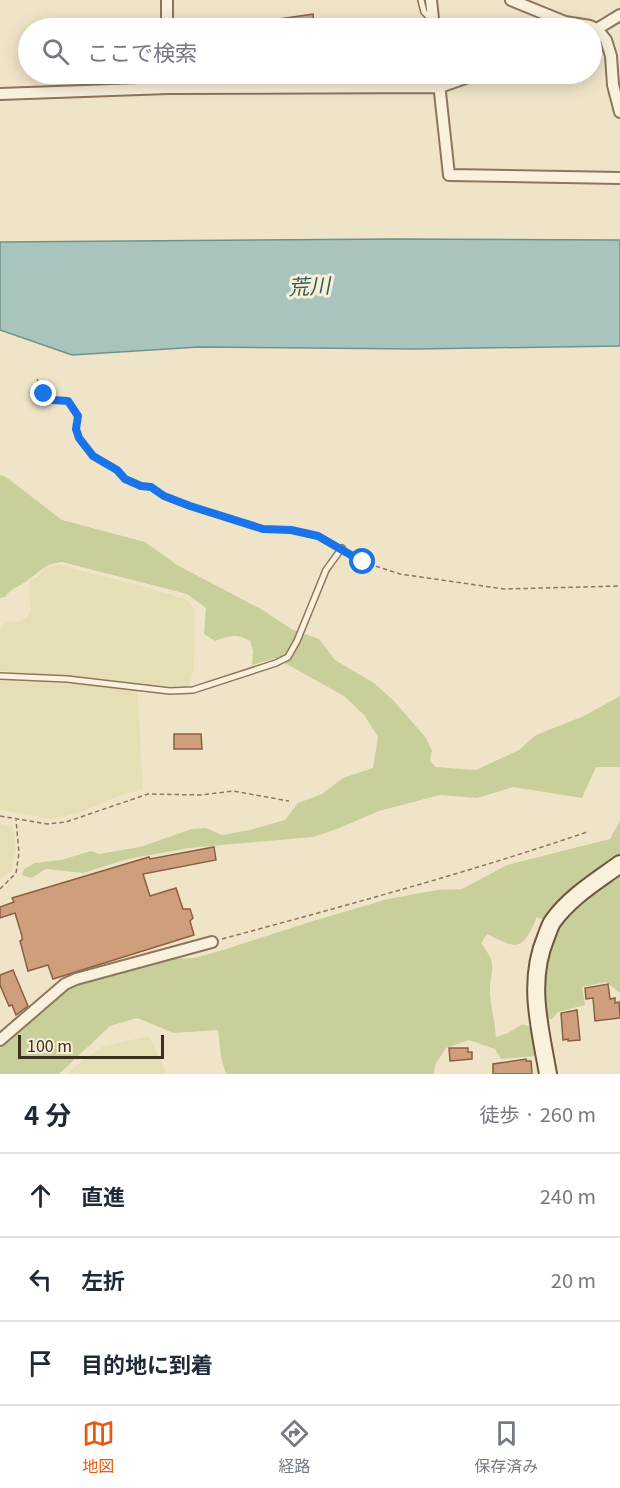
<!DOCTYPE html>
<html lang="ja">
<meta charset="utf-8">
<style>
body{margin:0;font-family:Georgia,"Noto Sans JP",serif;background:#f6f6f7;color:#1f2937}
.scale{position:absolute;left:18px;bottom:15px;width:146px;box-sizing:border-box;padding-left:6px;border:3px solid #3d2e20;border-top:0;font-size:16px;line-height:21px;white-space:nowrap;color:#3d2e20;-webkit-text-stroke:4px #f7eed8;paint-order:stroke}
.stop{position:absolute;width:18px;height:18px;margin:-14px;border:4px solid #1a73e8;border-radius:50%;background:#fff}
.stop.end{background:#1a73e8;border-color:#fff;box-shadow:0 2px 6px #0008}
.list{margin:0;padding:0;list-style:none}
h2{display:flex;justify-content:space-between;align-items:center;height:78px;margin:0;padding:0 24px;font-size:26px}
h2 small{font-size:20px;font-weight:400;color:#747a83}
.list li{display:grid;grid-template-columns:39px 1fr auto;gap:18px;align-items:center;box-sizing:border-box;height:84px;padding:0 24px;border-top:2px solid #e0e1e3}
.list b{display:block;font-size:22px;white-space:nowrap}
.list em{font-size:20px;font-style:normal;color:#747a83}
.icon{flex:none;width:33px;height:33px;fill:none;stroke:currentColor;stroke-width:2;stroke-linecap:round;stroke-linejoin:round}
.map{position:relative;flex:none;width:620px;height:1074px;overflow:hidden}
.search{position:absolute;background:#fff;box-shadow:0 3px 15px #0003;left:18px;right:18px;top:18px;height:66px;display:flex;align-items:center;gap:15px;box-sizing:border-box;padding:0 21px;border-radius:33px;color:#747a83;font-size:22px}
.sheet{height:330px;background:#fff}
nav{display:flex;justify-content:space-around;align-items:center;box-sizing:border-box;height:84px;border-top:2px solid #e0e1e3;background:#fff;font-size:16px;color:#747a83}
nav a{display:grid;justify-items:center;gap:3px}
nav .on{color:#ea580c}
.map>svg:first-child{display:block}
.farmland{fill:#e6deb5}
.green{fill:#c9cf9b}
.water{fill:#a9c4bc;stroke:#6f938a;stroke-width:1.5}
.building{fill:#cf9f7d;stroke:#8d5f41;stroke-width:1.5}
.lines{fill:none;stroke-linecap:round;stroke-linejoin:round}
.lane-casing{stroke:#8d765c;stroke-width:8}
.street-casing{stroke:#8d765c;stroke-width:14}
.secondary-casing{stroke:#6f573f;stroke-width:20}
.path{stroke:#8d765c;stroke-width:1.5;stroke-dasharray:4.5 3;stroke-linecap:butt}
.lane{stroke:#faf1dc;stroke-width:5}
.street{stroke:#faf1dc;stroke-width:10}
.secondary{stroke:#faf1dc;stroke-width:16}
.route{stroke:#1a73e8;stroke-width:8}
.labels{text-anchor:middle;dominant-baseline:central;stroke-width:6;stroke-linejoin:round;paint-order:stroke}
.water-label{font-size:21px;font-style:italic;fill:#2f5d5a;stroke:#f7eed8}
</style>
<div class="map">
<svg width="620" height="1074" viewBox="0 0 620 1074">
<rect width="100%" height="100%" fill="#f0e4c8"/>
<!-- farmland -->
<path class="farmland" d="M 59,565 L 152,589 L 185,599 L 190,603 L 195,610 L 194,668 L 189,686 L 180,688 L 83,677 L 0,671 L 0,632 L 2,626 L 8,622 L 21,621 L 28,616 L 31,609 L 29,596 L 30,580 L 37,577 L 47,567 Z
M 0,680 L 95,685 L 136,690 L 138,696 L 143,789 L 118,796 L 81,812 L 52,819 L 0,810 Z
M 0,824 L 13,826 L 16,850 L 11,871 L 0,879 Z
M 149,1036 L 167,1074 L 67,1074 L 82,1061 L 104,1046 Z"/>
<!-- green -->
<path class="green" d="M 0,475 L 6,477 L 62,520 L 145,542 L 177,565 L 261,609 L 293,630 L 319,639 L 335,660 L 374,683 L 394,701 L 426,738 L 432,751 L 430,761 L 436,767 L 476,770 L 519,750 L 536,735 L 584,716 L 620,696 L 620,767 L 596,767 L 582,798 L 513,787 L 477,798 L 440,795 L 379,811 L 337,829 L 313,837 L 189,848 L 128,859 L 83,873 L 46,869 L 31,878 L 22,875 L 24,869 L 35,863 L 61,860 L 91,851 L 99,854 L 140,847 L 192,829 L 206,828 L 222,835 L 250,830 L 285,820 L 298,803 L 322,794 L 343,778 L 373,768 L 378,737 L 364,715 L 344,696 L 276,658 L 252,665 L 253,651 L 250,641 C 238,633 227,636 215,641 L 204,634 L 206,608 L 187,594 L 62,562 C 44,564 42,570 28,580 C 18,588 13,586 5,597 L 0,598 Z
M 620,821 L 620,993 L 606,982 L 582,987 L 585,1005 L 558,1012 L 552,1019 L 542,1017 L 548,922 L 537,917 C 522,951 519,950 487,934 L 481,943 C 500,968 489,968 490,994 C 491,1008 495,1023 496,1037 L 508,1033 L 523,1024 L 533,1028 L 538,1052 L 536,1056 L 501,1059 L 495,1049 L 469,1040 L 446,1048 L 435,1065 L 434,1074 L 226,1074 L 221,1057 L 218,1030 L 174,1033 L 137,1018 L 110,1026 L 59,1074 L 0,1074 L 0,1048 L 72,986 L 164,959 L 194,958 L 223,950 L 313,921 L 388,899 L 437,890 L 462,889 L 507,865 L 610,839 Z"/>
<!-- water -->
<path class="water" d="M 394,239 L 620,240 L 620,346 L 416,349 L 199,347 L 72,355 L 0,330 L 0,242 Z"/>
<!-- building -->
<path class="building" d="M 313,14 L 314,28 L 243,28 L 243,24 Z
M 252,74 L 288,74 L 288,80 L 253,80 Z
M 174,734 L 201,734 L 202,749 L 174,749 Z
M 214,847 L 216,860 L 143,874 L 150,896 L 176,888 L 183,909 L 190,909 L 193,918 L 190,921 L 194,935 L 53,979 L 48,965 L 28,971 L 20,941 L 22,940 L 22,936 L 15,913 L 0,918 L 0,907 L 14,902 L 12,898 L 149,857 L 150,859 Z
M 13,970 L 28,1006 L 16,1015 L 12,1005 L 9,1006 L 0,985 L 0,975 Z
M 608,984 L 610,999 L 615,998 L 615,1003 L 619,1002 L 620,1018 L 595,1021 L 593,998 L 586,999 L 585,988 Z
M 577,1010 L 580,1040 L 568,1041 L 568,1039 L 563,1040 L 561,1013 Z
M 449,1048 L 468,1048 L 468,1052 L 472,1052 L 472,1059 L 450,1061 Z
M 526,1059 L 526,1061 L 531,1061 L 532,1074 L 493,1074 L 493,1064 Z"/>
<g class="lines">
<defs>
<path id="lane" d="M 421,0 L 424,12 L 431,19
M 0,676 L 67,679 L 170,691 L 193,690 L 276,663 L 288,657 L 297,641 L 326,570 L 342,548"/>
<path id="street" d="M 167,0 L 167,28
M 431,0 L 434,28
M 511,0 L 565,22 L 590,26 L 598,30 L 606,40 L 611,56 L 613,85 L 620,112
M 592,32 L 620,15
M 168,74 L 168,88
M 438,74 L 449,175 L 620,178
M 0,94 L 168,88 L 440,87 L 477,74
M 0,1040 L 65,984 L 76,979 L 212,942"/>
<path id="secondary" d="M 548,1074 C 540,1028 527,982 546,937 C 548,932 550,925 553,921 C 570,897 597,881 620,864"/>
</defs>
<!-- lane casing -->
<use href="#lane" class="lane-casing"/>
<!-- street casing -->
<use href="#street" class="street-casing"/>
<!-- secondary casing -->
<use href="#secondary" class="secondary-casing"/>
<!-- path -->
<path class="path" d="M 37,379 C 45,397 48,399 68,401 L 78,416 L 76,429 L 79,438 L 93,456 L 117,470 L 125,479 L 141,486 L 151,487 L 164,496 L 190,506 L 263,529 L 291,530 L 317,536 L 334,544
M 349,553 L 363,562 L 400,574 L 504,589 L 620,586
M 0,816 L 47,824 L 66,822 L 148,794 L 201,795 L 233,791 L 289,801
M 0,889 L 16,873 L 19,853 L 16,820
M 222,939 C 344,906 467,873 587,832"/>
<!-- lane -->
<use href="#lane" class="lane"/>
<!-- street -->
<use href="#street" class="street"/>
<!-- secondary -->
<use href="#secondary" class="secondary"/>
</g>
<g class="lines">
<!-- route -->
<path class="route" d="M 44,394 L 53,400 L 68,401 L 78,416 L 76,429 L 79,438 L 93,456 L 117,470 L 125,479 L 141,486 L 151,487 L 164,496 L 190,506 L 263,529 L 291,530 L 318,536 L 363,562"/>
</g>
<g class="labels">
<!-- water labels -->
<g class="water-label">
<text transform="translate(309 285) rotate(-3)">荒川</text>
</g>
</g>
</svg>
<div class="scale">100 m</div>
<div class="stop" style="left:363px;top:562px"></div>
<div class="stop end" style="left:44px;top:394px"></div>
<div class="search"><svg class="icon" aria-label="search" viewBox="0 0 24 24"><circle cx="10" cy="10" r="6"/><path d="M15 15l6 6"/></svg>ここで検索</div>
</div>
<section class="sheet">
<h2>4 分<small>徒歩 · 260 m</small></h2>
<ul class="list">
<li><svg class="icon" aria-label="ahead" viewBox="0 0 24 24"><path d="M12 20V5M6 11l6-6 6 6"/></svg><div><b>直進</b></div><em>240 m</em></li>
<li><svg class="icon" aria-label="left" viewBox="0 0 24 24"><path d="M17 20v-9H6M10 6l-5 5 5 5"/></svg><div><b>左折</b></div><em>20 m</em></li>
<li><svg class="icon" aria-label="arrive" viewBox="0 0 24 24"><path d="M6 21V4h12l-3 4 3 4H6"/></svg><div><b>目的地に到着</b></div></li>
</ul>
</section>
<nav>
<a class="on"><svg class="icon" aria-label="map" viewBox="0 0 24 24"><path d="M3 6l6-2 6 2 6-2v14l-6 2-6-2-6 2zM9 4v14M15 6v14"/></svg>地図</a>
<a><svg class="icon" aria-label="directions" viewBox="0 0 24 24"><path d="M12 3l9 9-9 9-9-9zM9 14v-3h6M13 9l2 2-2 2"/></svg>経路</a>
<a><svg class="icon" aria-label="saved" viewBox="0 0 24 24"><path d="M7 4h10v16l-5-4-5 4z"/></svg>保存済み</a>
</nav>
